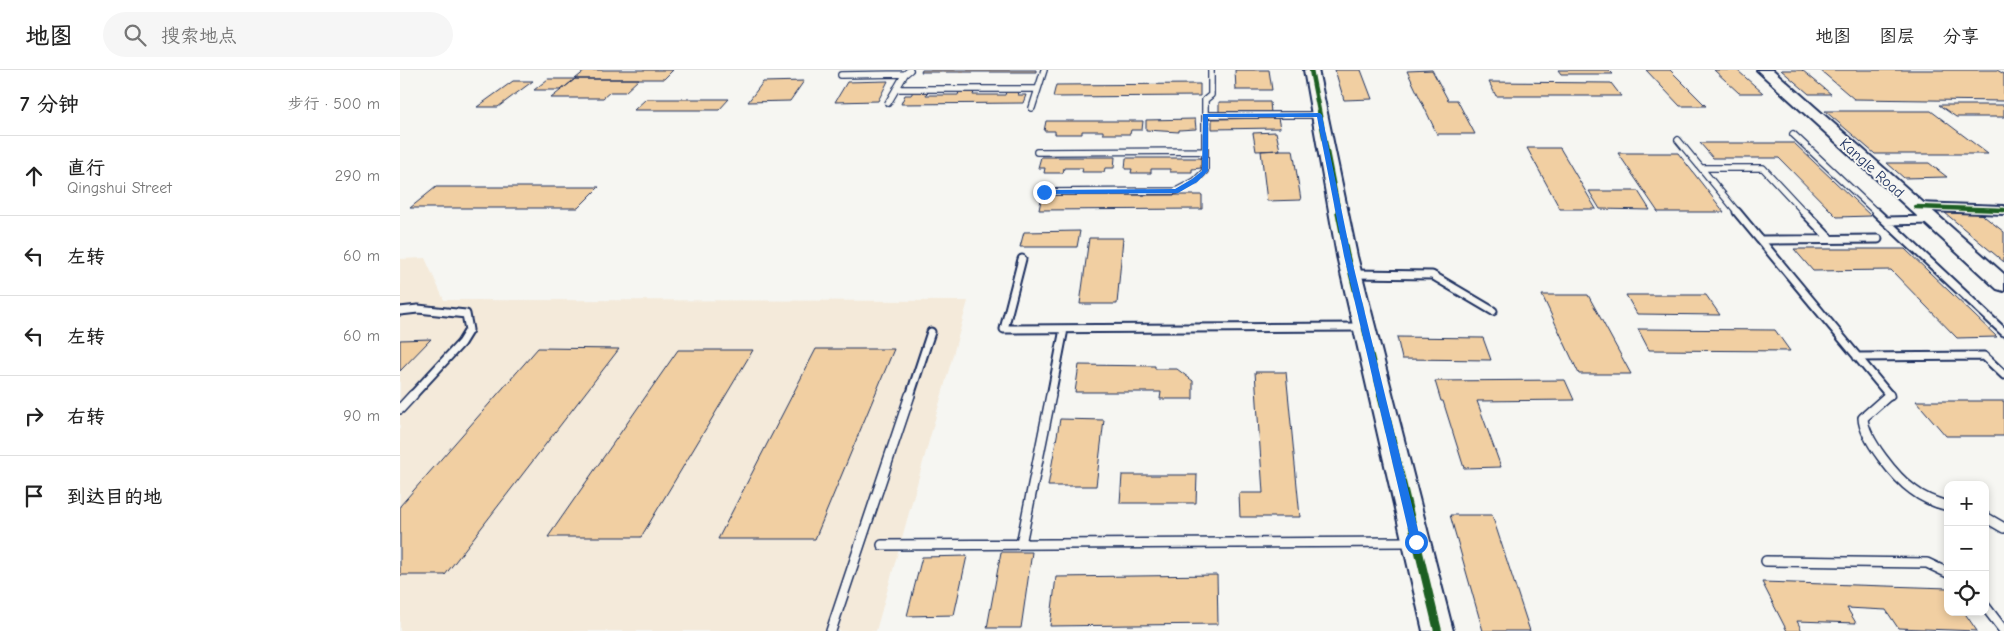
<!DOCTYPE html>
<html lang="zh">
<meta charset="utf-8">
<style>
body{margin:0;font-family:"Comic Neue","LXGW WenKai TC",sans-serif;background:#f6f6f6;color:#222}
.controls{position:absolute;right:15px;bottom:15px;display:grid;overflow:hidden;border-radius:10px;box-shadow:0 2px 8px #0003}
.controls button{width:45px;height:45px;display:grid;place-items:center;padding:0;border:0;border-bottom:1px solid #e0e0e0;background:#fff;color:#222;font:25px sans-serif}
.stop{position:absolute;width:15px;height:15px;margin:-11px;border:4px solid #1a73e8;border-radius:50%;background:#fff}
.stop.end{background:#1a73e8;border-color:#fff;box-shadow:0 1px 5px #0008}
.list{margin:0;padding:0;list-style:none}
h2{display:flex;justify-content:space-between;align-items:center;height:65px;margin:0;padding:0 20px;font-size:21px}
h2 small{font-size:16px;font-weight:400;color:#767676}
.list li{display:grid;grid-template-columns:32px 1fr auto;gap:15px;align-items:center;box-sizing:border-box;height:80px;padding:0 20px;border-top:1px solid #e0e0e0}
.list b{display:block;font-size:19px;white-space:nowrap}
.list p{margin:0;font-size:16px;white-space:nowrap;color:#767676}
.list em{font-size:16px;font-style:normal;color:#767676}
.icon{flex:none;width:28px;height:28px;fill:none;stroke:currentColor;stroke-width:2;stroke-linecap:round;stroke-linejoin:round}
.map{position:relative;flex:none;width:1604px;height:561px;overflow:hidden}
header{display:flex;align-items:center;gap:30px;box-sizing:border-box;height:70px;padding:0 25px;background:#fff;border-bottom:1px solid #e0e0e0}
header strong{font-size:24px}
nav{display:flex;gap:28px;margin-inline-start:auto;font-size:18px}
.search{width:350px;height:45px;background:#f6f6f6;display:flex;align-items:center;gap:12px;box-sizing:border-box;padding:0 18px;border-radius:28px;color:#767676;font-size:19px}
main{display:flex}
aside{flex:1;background:#fff}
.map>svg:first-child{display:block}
.built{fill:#f4eada}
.building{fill:#f1cfa2;stroke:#1b2f5e}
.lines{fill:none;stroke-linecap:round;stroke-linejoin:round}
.lane-far2-casing{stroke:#1b2f5e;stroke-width:8}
.lane-far1-casing{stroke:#1b2f5e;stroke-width:11}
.lane-casing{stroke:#1b2f5e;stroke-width:12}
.street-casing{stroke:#1b2f5e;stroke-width:4}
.secondary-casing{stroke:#1b2f5e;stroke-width:4}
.lane-far2{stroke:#f6f6f2;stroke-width:5.5}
.lane-far1{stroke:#f6f6f2;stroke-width:7}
.lane{stroke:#f6f6f2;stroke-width:9}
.street{fill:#f6f6f2;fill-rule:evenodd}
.secondary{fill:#f6f6f2;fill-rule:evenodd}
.cycleway-far2-casing{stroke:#f6f6f2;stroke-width:7}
.cycleway-far1-casing{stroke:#f6f6f2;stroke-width:9}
.cycleway-casing{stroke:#f6f6f2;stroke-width:11}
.cycleway-far2{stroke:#1b5e20;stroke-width:4.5}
.cycleway-far1{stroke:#1b5e20;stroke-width:5.5}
.cycleway{stroke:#1b5e20;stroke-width:8}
.route{fill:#1a73e8}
.labels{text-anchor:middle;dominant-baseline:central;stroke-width:4;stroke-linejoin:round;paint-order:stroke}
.far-street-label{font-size:15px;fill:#1b2f5e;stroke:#f6f6f2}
</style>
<header>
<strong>地图</strong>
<div class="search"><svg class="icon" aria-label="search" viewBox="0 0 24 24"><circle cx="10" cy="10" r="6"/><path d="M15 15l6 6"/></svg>搜索地点</div>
<nav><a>地图</a><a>图层</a><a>分享</a></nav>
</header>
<main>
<aside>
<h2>7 分钟<small>步行 · 500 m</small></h2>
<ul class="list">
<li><svg class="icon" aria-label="ahead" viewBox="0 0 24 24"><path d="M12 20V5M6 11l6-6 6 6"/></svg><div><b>直行</b><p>Qingshui Street</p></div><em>290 m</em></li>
<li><svg class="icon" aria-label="left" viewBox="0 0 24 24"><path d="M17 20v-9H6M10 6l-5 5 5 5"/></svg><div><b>左转</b></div><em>60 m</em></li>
<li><svg class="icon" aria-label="left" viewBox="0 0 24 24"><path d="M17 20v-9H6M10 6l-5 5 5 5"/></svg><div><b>左转</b></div><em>60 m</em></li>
<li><svg class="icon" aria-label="right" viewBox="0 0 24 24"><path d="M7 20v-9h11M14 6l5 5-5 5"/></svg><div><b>右转</b></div><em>90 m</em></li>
<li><svg class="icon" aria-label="arrive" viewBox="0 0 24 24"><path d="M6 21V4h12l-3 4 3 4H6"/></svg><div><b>到达目的地</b></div></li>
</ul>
</aside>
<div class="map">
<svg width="1604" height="561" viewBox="0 0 1604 561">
<rect width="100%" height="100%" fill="#f6f6f2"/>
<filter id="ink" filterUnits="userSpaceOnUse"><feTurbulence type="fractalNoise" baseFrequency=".02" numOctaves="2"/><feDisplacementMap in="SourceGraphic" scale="10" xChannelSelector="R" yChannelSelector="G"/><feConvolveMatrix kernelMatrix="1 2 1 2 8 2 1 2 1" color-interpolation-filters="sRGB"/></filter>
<g filter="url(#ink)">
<!-- built -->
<path class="built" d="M 25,188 L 44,230 L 568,231 L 476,561 L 0,561 L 0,189 Z"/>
<!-- building -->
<path class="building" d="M 186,0 L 273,0 L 264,9 L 175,9 Z
M 522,0 L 636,0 L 636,2 L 521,2 Z
M 835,0 L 869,0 L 872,20 L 836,20 Z
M 935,0 L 961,0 L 972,29 L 944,30 Z
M 1032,0 L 1048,30 L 1057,30 L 1075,64 L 1037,64 L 1007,1 Z
M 1158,0 L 1209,0 L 1213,4 L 1161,4 Z
M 1246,0 L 1270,0 L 1306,36 L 1280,36 Z
M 1314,0 L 1337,0 L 1363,23 L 1339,23 Z
M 1381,0 L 1402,0 L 1431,24 L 1409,24 Z
M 1420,0 L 1597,0 L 1604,4 L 1604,31 L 1454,29 Z
M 148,9 L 175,9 L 161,20 L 134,20 Z
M 175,9 L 239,9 L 225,22 L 210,22 L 203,28 L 151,28 Z
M 113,11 L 133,11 L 98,37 L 77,37 Z
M 404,11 L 390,31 L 348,32 L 363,12 Z
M 488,11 L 478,31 L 435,32 L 447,12 Z
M 1089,12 L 1211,13 L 1221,26 L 1096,26 Z
M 800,14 L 800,26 L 653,27 L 656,15 Z
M 513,22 L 527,22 L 526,25 L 558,25 L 559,22 L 574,22 L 573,25 L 605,25 L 606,22 L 619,22 L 618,25 L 626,25 L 623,33 L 501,34 L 505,25 L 511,25 Z
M 246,29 L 329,29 L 319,40 L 234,40 Z
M 819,32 L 870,32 L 871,43 L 819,43 Z
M 1539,35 L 1604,35 L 1604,47 L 1556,47 Z
M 1425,41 L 1531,41 L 1588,84 L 1475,84 Z
M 878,48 L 880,58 L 812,59 L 812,49 Z
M 795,49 L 796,59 L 779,60 L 779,62 L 746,60 L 746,50 Z
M 646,51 L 743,51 L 742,60 L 731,60 L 730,64 L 703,64 L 703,61 L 682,61 L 682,64 L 655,64 L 655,61 L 644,61 Z
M 876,62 L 880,80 L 856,81 L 853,63 Z
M 1300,73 L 1394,73 L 1471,146 L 1437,147 L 1379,88 L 1313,88 Z
M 1127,78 L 1160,78 L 1196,139 L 1160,139 Z
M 880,80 L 893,80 L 901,130 L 867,131 L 861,81 Z
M 1218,83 L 1278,83 L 1324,142 L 1258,142 Z
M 641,87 L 715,87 L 714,98 L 705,98 L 704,102 L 682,102 L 683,98 L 664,98 L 663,103 L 644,103 L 645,98 L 638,98 Z
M 726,88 L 801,88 L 801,98 L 792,99 L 792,102 L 770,102 L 770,99 L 751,99 L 751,103 L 731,103 L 732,99 L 725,99 Z
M 1487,93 L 1529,93 L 1547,107 L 1504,108 Z
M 36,117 L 199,117 L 178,138 L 10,138 Z
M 1189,121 L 1238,121 L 1250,140 L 1200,139 Z
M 642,125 L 802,125 L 802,139 L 639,140 Z
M 1545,143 L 1580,143 L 1604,162 L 1604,192 Z
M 680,161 L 677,177 L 620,177 L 624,162 Z
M 689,168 L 723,168 L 717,234 L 680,234 Z
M 1394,179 L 1505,179 L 1597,267 L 1557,268 L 1491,200 L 1413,201 Z
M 1142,225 L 1188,225 L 1231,304 L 1179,304 Z
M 1226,225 L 1306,225 L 1320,245 L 1237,244 Z
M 1238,259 L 1375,260 L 1390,281 L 1249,280 Z
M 997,267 L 1083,268 L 1091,290 L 1002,289 Z
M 31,269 L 0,301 L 0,270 Z
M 138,278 L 219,279 L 45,505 L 0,505 L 0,436 Z
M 416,279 L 494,279 L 415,469 L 318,469 Z
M 278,280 L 353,280 L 241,467 L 148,467 Z
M 679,295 L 755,296 L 755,299 L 777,299 L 793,311 L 793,329 L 760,329 L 761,322 L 675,322 Z
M 855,302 L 886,302 L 900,447 L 840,447 L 839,423 L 863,423 Z
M 1165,310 L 1174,330 L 1077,331 L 1101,397 L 1064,398 L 1043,331 L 1041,331 L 1035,311 Z
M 1516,331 L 1604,331 L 1604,366 L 1546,366 Z
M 660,349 L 704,350 L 696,416 L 648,416 Z
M 722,405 L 797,405 L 796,433 L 720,433 Z
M 1050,445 L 1092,445 L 1130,561 L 1083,561 Z
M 601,482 L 632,482 L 621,558 L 587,558 Z
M 567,486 L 554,545 L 507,546 L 522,487 Z
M 817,505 L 818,554 L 650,556 L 656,507 Z
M 1362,512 L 1548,518 L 1548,542 L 1564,542 L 1577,561 L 1498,558 L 1486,540 L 1447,538 L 1456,553 L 1397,551 L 1402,561 L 1387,561 Z"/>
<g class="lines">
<defs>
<path id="lane-far2" d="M 441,5 L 505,4
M 496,19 L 637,19
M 488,33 L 505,4 L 510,0
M 632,38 L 644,0
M 805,45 L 919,45
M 1393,64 L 1477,143
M 1278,70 L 1338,143
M 637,82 L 805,81
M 1302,98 L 1363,98 L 1405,143
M 644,122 L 776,121 L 795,111 L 805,101 L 805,30 L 811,25 L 811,0"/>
<path id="lane-far1" d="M 1337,142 L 1490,326
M 1404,142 L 1430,169
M 1476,142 L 1604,262
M 1486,151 L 1531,150
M 1361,170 L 1478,169
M 622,189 L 604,259 L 962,257
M 953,204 L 1032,205 L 1093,241
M 0,241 L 18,239 L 66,244 L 69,260 L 61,273 L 12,326
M 1457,287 L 1584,286 L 1604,305
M 510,326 L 531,262
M 651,326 L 664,259"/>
<path id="lane" d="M 1489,325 L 1463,348 C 1464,369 1496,408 1513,420 C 1523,428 1536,433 1548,436
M 0,339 L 13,325
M 1585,447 L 1604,458
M 621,474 L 651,325
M 482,475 L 1011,472
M 1366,491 L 1527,493 L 1548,503
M 1585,536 L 1604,561
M 431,561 L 510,325"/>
<path id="street" d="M 1516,133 L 1604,136 L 1604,144 L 1511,140 L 1509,137 Z"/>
<path id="secondary" d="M 904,0 L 918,0 L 957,186 L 1053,561 L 1023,561 L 937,186 Z
M 1357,0 L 1373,0 L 1604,204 L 1604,221 L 1597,219 Z"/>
</defs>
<!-- lane-far2 casing -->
<use href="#lane-far2" class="lane-far2-casing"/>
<!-- lane-far1 casing -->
<use href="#lane-far1" class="lane-far1-casing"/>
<!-- lane casing -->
<use href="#lane" class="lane-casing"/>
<!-- street casing -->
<use href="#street" class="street-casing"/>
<!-- secondary casing -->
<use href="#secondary" class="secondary-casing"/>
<!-- lane-far2 -->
<use href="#lane-far2" class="lane-far2"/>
<!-- lane-far1 -->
<use href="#lane-far1" class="lane-far1"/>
<!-- lane -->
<use href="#lane" class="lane"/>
<!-- street -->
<use href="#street" class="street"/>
<!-- secondary -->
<use href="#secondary" class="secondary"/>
<defs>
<path id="cycleway-far2" d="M 911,0 L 939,143
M 1516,137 L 1604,140"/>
<path id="cycleway-far1" d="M 938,142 L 947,186 L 981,326"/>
<path id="cycleway" d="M 981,325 L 1038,561"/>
</defs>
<!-- cycleway-far2 casing -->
<use href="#cycleway-far2" class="cycleway-far2-casing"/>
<!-- cycleway-far1 casing -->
<use href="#cycleway-far1" class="cycleway-far1-casing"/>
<!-- cycleway casing -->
<use href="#cycleway" class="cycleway-casing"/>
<!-- cycleway-far2 -->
<use href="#cycleway-far2" class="cycleway-far2"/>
<!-- cycleway-far1 -->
<use href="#cycleway-far1" class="cycleway-far1"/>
<!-- cycleway -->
<use href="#cycleway" class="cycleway"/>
</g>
</g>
<!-- route -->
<path class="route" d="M 920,43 L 922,45 L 951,186 L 1021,472 L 1016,477 L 1011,472 L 944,186 L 917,47 L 808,47 L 808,101 L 797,112 L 778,123 L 644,124 L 641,122 L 644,120 L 775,119 L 792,109 L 802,101 L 803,44 Z"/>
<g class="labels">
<!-- far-street labels -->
<g class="far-street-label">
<text transform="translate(1472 98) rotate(42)">Kangle Road</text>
</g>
</g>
</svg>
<div class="controls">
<button>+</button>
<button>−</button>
<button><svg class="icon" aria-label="locate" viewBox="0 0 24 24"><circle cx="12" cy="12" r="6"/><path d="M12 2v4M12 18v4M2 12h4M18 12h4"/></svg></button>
</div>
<div class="stop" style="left:1016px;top:472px"></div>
<div class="stop end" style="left:644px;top:122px"></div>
</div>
</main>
